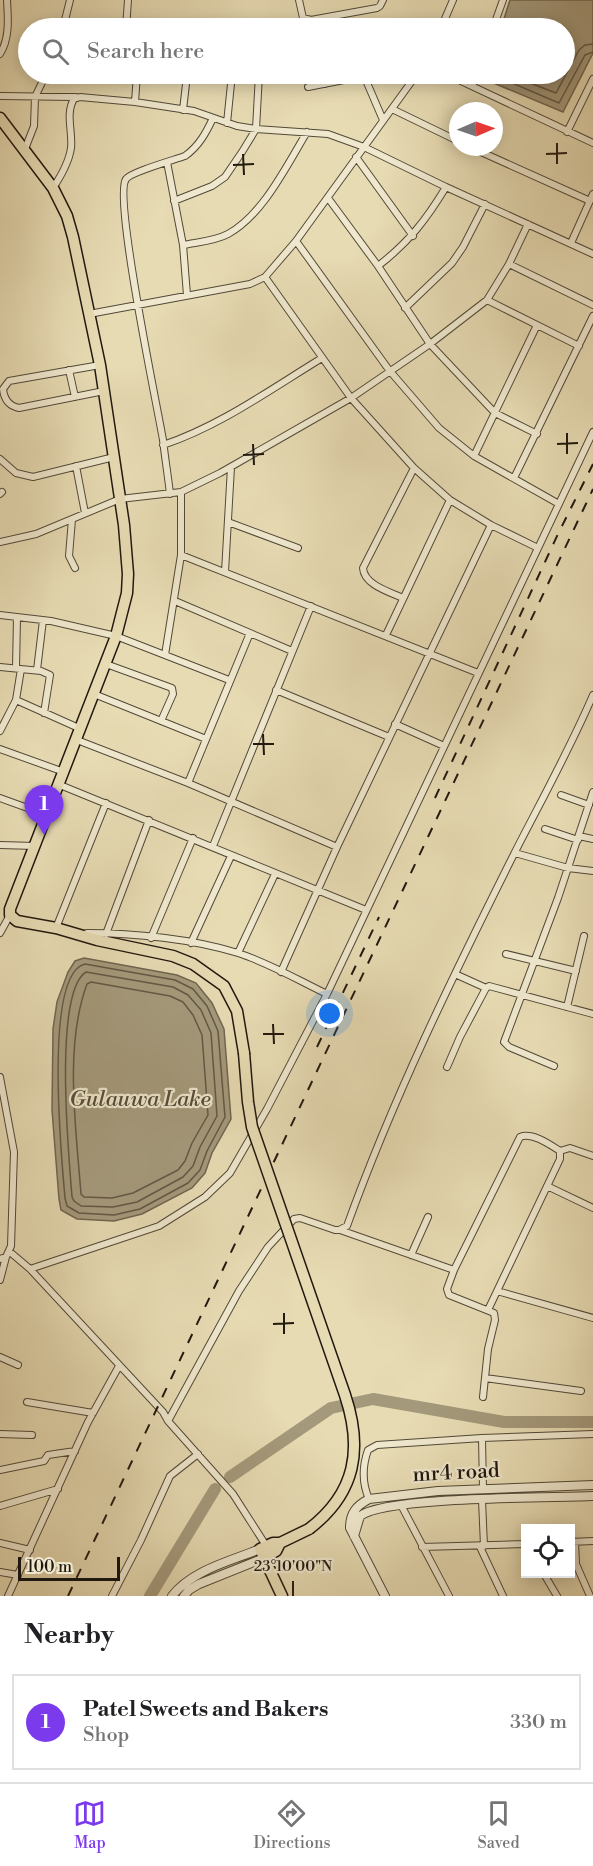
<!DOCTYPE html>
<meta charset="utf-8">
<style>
body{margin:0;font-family:"Libre Bodoni",serif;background:#f6f6f6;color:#202124}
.controls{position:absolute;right:18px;bottom:18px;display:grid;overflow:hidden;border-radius:0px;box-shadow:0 3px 15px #0003}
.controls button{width:54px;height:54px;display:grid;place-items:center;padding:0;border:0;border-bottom:2px solid #e0e0e0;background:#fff;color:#202124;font:30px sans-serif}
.compass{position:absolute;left:449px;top:102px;width:54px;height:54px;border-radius:50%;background:#fff;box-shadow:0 3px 15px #0003;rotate:88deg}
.scale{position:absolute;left:18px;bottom:15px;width:102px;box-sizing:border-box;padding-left:6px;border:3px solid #21180f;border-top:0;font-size:16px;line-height:21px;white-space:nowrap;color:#21180f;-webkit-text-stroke:4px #efe8ce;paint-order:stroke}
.you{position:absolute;left:330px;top:1014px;width:21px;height:21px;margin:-15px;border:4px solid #fff;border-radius:50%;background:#1a73e8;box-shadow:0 0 0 9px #1a73e833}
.badge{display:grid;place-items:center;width:39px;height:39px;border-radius:50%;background:#7c3aed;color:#fff;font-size:20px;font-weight:700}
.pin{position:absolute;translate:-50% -50px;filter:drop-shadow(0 2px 3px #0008)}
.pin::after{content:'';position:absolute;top:32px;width:21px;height:18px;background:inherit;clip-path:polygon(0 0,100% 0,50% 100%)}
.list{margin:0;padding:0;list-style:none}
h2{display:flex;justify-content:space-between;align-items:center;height:78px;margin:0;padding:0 24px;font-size:26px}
h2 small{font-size:20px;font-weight:400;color:#757577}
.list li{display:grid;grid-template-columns:39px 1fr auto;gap:18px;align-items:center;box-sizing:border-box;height:96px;margin:0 12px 12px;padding:0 12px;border:2px solid #e0e0e0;border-radius:0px}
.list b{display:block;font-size:22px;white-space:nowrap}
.list p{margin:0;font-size:20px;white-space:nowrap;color:#757577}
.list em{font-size:20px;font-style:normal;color:#757577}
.icon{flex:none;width:33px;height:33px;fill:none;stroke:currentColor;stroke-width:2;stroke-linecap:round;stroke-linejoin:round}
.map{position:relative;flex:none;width:593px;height:1596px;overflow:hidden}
.search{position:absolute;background:#fff;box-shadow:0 3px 15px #0003;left:18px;right:18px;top:18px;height:66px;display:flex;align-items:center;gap:15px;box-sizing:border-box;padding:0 21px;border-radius:33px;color:#757577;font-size:22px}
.sheet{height:186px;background:#fff}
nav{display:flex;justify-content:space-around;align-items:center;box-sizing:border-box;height:84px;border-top:2px solid #e0e0e0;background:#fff;font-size:16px;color:#757577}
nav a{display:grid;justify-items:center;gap:3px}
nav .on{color:#7c3aed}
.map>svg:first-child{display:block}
.water{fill:#a4997b;stroke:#706550;stroke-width:1.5}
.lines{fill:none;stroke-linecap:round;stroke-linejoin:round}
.shore{stroke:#625845;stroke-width:1.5}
.river{stroke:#a4997b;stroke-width:12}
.minor-casing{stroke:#524938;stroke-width:8}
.tertiary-casing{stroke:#524938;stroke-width:10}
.primary-casing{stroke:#21180f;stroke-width:13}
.minor{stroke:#efe8ce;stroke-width:6}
.tertiary{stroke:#efe8ce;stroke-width:8}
.primary{stroke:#e7dbb3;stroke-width:10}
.rail{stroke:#21180f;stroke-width:2;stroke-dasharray:10 10;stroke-linecap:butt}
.primary-bridge-casing{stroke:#21180f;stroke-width:13;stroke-linecap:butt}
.primary-bridge{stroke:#e7dbb3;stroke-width:10}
.ticks{fill:none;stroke:#21180f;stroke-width:2}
.labels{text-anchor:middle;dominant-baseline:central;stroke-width:4.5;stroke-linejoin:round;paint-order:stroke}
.street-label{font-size:21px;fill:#21180f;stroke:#efe8ce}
.water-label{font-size:22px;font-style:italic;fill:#554c3a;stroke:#efe8ce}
.ticks-label{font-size:15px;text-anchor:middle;fill:#21180f;stroke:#efe8ce;stroke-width:4.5;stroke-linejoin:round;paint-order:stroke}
</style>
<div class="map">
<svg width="593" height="1596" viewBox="0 0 593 1596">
<rect width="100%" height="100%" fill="#e7dbb3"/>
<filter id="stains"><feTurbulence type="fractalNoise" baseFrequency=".00333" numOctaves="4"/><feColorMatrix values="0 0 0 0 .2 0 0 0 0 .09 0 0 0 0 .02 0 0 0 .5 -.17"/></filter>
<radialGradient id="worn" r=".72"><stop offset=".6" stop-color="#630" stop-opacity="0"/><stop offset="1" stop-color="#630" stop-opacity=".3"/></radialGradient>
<!-- water -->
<path class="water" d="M 510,0 L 593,0 L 593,53 L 563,112 L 484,79 L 486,74 L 564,74 L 564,28 L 501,28 Z
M 84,958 L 177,975 L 196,983 L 212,1003 L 224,1029 L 231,1119 L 212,1153 L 205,1173 L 192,1188 L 142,1214 L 114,1221 L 77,1219 L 61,1210 L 59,1199 L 52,1110 L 53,1029 L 57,1002 L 68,972 L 75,961 Z"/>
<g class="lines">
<!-- shore -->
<path class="shore" d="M 491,74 L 559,103 L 585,55 L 593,52
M 507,74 L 556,93 L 579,50 L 585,45 L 593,44
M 85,964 L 175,980 L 193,989 L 207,1006 L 218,1031 L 225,1117 L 207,1151 L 200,1170 L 188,1183 L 140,1209 L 114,1215 L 79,1213 L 67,1206 L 65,1198 C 62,1163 43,974 85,964 Z
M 86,972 L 173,987 L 188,995 L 201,1010 L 211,1033 L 217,1116 L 200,1147 L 193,1166 L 183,1177 L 137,1202 L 113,1207 L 81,1206 L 74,1201 L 72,1197 C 69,1158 53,993 86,972 Z
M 91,982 L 170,996 L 183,1002 L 193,1015 L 202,1035 L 208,1115 L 192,1143 L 185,1161 L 178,1170 L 133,1193 L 112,1198 L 84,1197 L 81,1194 C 76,1128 64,1046 87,984 Z"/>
<!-- river -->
<path class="river" d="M 230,1477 L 331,1408 L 373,1399 L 504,1422 L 593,1422
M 150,1596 L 215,1489"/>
<defs>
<path id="minor" d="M 299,0 L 303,18 L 311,20 L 377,8 L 380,6 L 383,0
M 322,18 L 322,28
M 63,28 L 70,0
M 126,28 L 128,0
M 441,28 L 453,0
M 493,28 L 503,0
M 0,54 C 10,38 8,18 7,0
M 173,74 L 185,81 L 186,84 L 183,110
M 325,74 L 325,84
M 446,74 L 593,143
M 472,86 L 477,74
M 308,87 L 359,77 L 365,78 L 383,120
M 0,96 L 76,97
M 135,102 L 137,74
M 392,109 L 458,141
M 227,123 L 232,74
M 567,132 L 593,79
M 470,147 L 590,201
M 25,149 L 34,126 L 35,97 L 46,74
M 356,157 L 413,236
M 167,162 L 183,245 L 187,295
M 53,188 C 61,176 69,162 71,148 C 73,133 65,113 74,99 L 80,97 L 135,102 L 194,111 L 237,126 L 256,129 L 328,134 L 364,147 L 446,187 L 593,254
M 328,198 L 378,266 L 430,344 L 495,413 L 537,434
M 174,201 L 212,186 L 225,177 L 242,152 L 256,129 L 259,74
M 296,241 L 389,370 L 439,428 L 474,456 L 559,504
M 571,243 L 593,194
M 183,245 C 198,242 215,241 228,234 C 263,215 287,165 307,132
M 509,264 L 593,305
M 378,266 C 409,242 426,220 446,187
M 265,277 L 351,398 L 414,468 L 450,500 L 491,525 L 538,548
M 487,300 L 579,346
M 405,308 L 452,263 L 463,247 L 485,204
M 89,314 L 250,284 L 265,277 L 296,241 L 417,74
M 100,365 L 9,381 L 3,389 C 4,399 9,406 19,408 L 104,391
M 69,370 L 75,397
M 163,445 C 220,426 271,389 322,358
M 474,456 L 537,325
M 0,459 L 16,473 L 33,477 L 114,457
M 76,466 L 85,513
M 514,478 L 593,316
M 0,494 L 2,492
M 170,494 C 168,476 165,458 163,440 C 157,405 113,196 126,179 C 131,172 174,160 185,156 C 199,146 206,133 213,118
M 72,519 L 69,556 L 75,568
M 228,522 L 298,548
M 0,542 L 36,534 L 120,499 L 181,492 L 220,473 L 351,398 L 430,344 L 487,300 L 509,264 L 528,224
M 181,555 L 478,673
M 225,572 L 231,467
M 403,598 C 390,592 364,585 363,568 L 414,468
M 175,601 L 292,651
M 0,615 L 51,621 L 116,636 L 229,680
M 386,635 L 450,500
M 165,655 L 181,555 L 181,492
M 106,664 L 172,688 L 173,694 L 161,721
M 0,667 L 41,671 L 50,675 L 44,713
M 16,668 L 17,617
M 37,670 L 43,620
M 276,690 L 389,737
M 94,694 L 206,739
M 16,700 L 81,729
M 395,724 L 444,746
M 0,731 L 16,700 L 21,669
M 77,740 L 188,783 L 337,847
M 0,749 L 64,772
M 188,783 L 250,633
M 60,785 L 366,910
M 561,795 L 589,805
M 0,798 L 47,815
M 545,829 L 578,840
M 579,836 L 593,839
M 0,845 L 35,846
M 213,846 L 311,606
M 515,853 L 568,868 L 593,871
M 56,928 L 106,803
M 0,933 L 10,915
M 87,933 C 134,933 193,939 238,953 C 269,963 298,980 327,994
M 106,934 L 149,820
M 151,938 L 193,838
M 191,943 L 231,856
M 238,953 L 275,874
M 506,954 L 576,971
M 281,972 L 337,847 L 491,525
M 455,974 L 486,988
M 567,1007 L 584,936
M 554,1066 L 509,1047 L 504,1042 L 558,898 L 593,792
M 447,1067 L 460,1037 L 486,988 L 489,986 L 593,1014
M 0,1077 L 14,1152 L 11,1246 L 6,1257 L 0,1259
M 560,1151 L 570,1148 L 593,1156
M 547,1186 L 593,1208
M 340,1230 L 454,1270 L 447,1289 L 449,1295 L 494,1313 L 495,1320 L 488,1349 L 483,1397
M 10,1252 L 30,1269 L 163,1412 L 168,1421 L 233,1494 L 267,1547
M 411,1255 L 428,1217
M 30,1269 L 159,1226 L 205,1197 L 230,1173 L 267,1109 L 327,994 L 593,432
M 454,1270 L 520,1137 C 532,1132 549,1144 560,1151 L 560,1159 L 488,1310
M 0,1280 L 6,1257
M 497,1291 L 593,1318
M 0,1357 L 18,1365
M 485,1378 L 581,1391
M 27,1402 L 93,1413
M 168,1421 L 239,1291 L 268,1247 L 294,1219 L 300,1218 L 335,1230 L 339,1230 L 347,1226 C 393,1098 453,976 514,854 C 541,801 570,749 593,695
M 0,1434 L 32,1435
M 482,1438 L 483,1489
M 0,1470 L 44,1461 L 48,1455 L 75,1451
M 369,1499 C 362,1483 362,1467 368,1450 L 377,1445 L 482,1438 L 593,1434
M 482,1500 L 484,1546
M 401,1505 L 449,1596
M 0,1506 L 58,1489
M 570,1542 L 593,1541
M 575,1542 L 576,1564 L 590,1596
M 0,1543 L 30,1550
M 422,1547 L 526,1544
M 480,1547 L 503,1596
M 0,1572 L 18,1575
M 544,1574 L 557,1596
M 8,1596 L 88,1422 L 119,1366
M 112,1596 L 141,1540 L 170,1476 L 198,1454"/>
<path id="tertiary" d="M 354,1536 L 360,1516 C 386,1496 551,1498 593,1496
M 172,1596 C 192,1570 231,1561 260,1549
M 184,1596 L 189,1590 L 199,1584 L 264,1558
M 385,1596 L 350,1528 C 350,1513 356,1506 369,1499 L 438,1491 L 593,1485"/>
<path id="primary" d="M 0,118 L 53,188 L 67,216 L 73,237 L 100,365 L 124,525 L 128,574 L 127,593 L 116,636 L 10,909 L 10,915 L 17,921 L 56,928 L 97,940 L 173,956 L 193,964 L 224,986 L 237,1011 L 244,1053
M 264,1558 L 276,1551 L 280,1543
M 282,1596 L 260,1549 L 273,1543 L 280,1543 L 309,1529"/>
</defs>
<!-- minor casing -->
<use href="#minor" class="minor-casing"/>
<!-- tertiary casing -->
<use href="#tertiary" class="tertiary-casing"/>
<!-- primary casing -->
<use href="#primary" class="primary-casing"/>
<!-- minor -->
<use href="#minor" class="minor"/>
<!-- tertiary -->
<use href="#tertiary" class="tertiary"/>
<!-- primary -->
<use href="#primary" class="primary"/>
<!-- rail -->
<path class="rail" d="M 435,798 L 558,534 L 593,464
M 317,1047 L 379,917
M 68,1596 L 593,489"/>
<defs>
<path id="primary-bridge" d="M 244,1053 L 248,1102 L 252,1127 L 345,1395 C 363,1449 356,1493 309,1529"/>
</defs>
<!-- primary-bridge casing -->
<use href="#primary-bridge" class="primary-bridge-casing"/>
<!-- primary-bridge -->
<use href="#primary-bridge" class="primary-bridge"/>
</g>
<!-- ticks -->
<path class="ticks" d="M 557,143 L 557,164M 243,154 L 244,175M 546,154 L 567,153M 233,165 L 254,164M 567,433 L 567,454M 253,444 L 254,465M 557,444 L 578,443M 243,455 L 264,454M 263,734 L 264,755M 253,744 L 274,744M 273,1024 L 274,1044M 263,1034 L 284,1034M 284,1313 L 284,1334M 273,1324 L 294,1323M 293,1581 L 293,1596"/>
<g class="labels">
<!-- street labels -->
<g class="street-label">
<text transform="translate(456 1473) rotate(-3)">mr4 road</text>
</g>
<!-- water labels -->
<g class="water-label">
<text x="140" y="1099">Gulauwa Lake</text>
</g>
</g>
<g class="ticks-label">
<text x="293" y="1571">23°10'00"N</text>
</g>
<rect width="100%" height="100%" filter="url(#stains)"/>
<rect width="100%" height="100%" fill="url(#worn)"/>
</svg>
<div class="controls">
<button><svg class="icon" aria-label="locate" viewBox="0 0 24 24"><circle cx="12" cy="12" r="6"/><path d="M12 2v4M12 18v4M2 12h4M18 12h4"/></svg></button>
</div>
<svg class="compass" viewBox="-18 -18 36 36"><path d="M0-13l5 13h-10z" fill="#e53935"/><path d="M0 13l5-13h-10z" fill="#757577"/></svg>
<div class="scale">100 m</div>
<div class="you"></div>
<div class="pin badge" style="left:44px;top:835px">1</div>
<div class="search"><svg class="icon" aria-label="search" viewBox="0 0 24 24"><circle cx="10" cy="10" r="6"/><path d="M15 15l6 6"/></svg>Search here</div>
</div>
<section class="sheet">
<h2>Nearby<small></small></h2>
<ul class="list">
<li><span class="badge">1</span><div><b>Patel Sweets and Bakers</b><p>Shop</p></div><em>330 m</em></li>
</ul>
</section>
<nav>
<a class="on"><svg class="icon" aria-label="map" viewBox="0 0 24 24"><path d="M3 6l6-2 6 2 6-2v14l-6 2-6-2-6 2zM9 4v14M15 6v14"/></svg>Map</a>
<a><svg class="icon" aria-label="directions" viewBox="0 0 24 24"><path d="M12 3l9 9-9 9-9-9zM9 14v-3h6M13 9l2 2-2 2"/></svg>Directions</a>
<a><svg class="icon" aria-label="saved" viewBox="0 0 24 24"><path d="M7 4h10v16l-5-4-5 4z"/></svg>Saved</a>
</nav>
